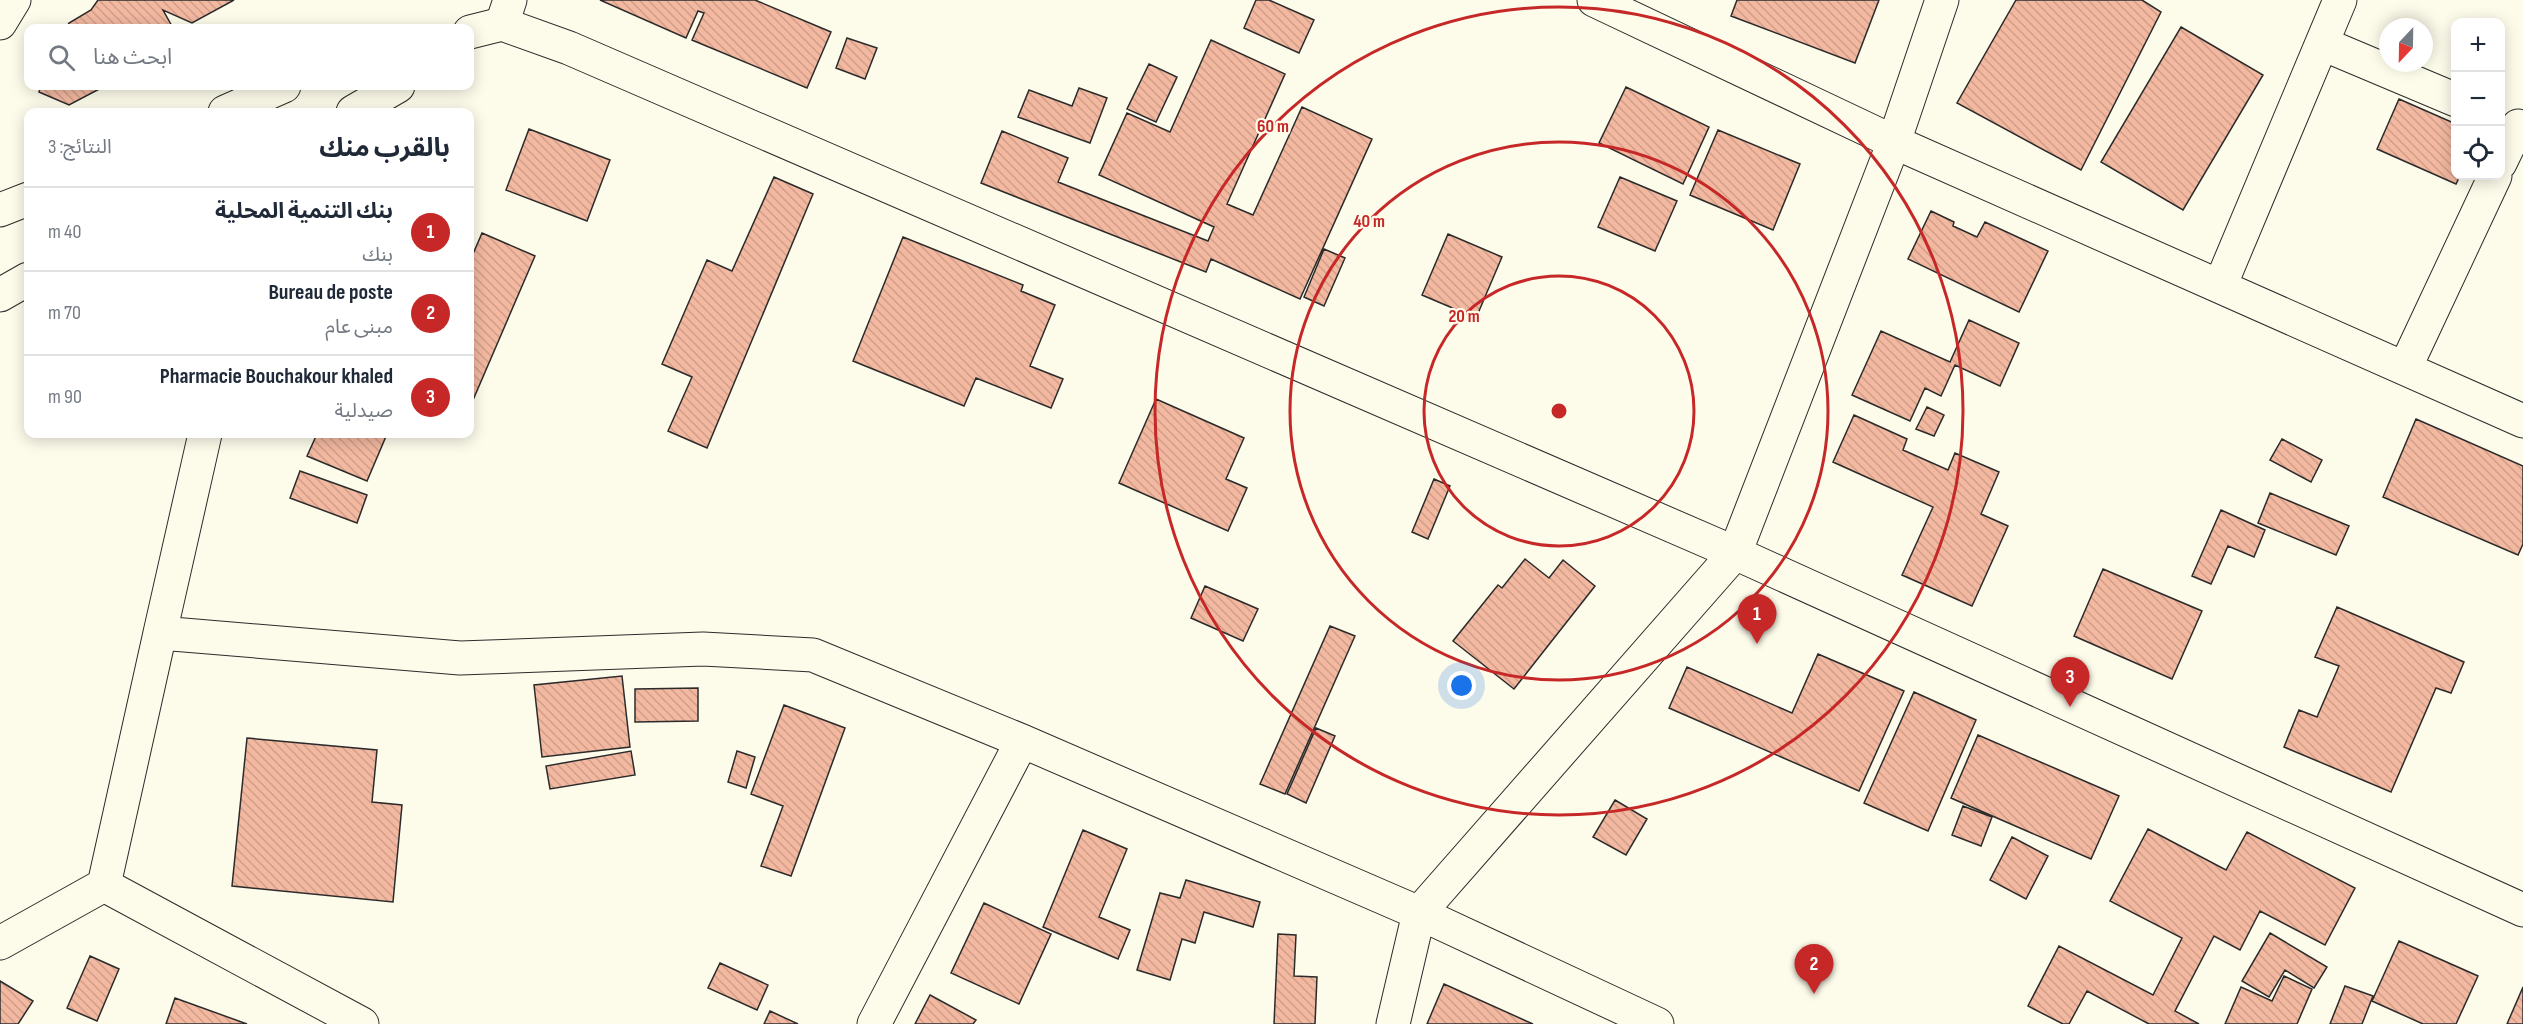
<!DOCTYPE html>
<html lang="ar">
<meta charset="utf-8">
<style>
body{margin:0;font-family:"Sofia Sans Condensed","Noto Sans Arabic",sans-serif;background:#f6f6f7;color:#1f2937;direction:rtl}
.controls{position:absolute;right:18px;top:18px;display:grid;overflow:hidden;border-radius:12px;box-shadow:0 3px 15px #0003}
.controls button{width:54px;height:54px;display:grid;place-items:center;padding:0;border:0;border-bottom:2px solid #e0e1e3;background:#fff;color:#1f2937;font:30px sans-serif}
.compass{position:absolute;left:2379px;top:18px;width:54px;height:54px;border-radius:50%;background:#fff;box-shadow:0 3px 15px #0003;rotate:202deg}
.you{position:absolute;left:1462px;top:686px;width:21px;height:21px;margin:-15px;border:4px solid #fff;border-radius:50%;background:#1a73e8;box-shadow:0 0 0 9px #1a73e833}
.badge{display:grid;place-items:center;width:39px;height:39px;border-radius:50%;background:#c62828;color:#fff;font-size:20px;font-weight:700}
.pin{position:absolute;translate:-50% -50px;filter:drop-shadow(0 2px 3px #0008)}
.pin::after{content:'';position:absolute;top:32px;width:21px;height:18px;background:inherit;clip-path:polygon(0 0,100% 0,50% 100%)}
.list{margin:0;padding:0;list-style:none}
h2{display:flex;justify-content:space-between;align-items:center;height:78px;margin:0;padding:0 24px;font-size:26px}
h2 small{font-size:20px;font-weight:400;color:#747a83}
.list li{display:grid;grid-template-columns:39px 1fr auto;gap:18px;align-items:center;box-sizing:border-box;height:84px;padding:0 24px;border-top:2px solid #e0e1e3}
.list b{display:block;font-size:22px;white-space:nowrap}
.list p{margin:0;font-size:20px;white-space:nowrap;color:#747a83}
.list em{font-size:20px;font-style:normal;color:#747a83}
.icon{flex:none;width:33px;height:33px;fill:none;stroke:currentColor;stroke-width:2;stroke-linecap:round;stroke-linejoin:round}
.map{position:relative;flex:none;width:2523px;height:1024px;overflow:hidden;direction:ltr}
.search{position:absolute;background:#fff;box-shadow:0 3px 15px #0003;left:24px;top:24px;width:450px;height:66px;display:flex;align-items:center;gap:15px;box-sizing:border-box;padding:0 21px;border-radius:12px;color:#747a83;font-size:22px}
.panel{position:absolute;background:#fff;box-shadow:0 3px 15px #0003;left:24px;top:108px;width:450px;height:330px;border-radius:12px;direction:rtl}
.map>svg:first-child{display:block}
.building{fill:url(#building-back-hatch);stroke:#2b2b2b;stroke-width:1.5}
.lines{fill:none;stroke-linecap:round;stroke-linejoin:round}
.street-casing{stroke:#2b2b2b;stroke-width:35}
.primary-casing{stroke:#2b2b2b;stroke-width:35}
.street{stroke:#fdfbea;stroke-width:33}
.primary{stroke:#fdfbea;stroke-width:33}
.ring{fill:none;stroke:#c62828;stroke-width:3}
.centre{fill:#c62828;stroke:#fdfbea;stroke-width:3}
.ring-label{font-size:18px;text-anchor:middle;font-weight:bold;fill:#c62828;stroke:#fdfbea;stroke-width:4.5;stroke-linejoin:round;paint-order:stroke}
</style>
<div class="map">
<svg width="2523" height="1024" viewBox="0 0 2523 1024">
<defs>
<pattern id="building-back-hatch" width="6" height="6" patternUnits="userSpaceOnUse" patternTransform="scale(1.5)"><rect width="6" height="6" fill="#f2b8a0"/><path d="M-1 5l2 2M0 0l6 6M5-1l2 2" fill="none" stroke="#d09e8a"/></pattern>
</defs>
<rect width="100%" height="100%" fill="#fdfbea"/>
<!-- building -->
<path class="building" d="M 98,0 L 234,0 L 192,23 L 163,10 L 173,28 L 66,28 L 69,23 L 91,10 Z
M 600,0 L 755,0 L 831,32 L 807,88 L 692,40 L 704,13 L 698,11 L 686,38 Z
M 1256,0 L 1269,0 L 1314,20 L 1299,53 L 1244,28 Z
M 1737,0 L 1879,0 L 1855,63 L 1731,16 Z
M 2016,0 L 2142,0 L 2161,12 L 2081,170 L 1957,103 Z
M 2181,27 L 2263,75 L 2183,210 L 2101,162 Z
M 847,38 L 877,48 L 865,79 L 836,68 Z
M 1211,40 L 1285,74 L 1227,204 L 1253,215 L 1302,107 L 1372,139 L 1300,299 L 1211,259 L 1206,272 L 981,183 L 1002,131 L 1068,158 L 1058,182 L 1208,241 L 1214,227 L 1099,175 L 1127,113 L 1170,132 Z
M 1149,64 L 1177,77 L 1156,122 L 1127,109 Z
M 41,86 L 105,86 L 69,105 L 39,92 Z
M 1626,87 L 1709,127 L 1683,184 L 1599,143 Z
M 1079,88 L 1107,98 L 1090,143 L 1018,117 L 1029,90 L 1072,106 Z
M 2399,99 L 2456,124 L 2456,176 L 2460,176 L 2456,184 L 2377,149 Z
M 529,129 L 610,160 L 587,221 L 506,190 Z
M 1718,130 L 1800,164 L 1773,230 L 1690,195 Z
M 774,177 L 813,194 L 707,448 L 668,431 L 692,377 L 662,364 L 707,260 L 732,271 Z
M 1620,177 L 1677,201 L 1655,251 L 1598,227 Z
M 1931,211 L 1954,222 L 1953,226 L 1977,237 L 1985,222 L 2048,251 L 2019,312 L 1908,259 Z
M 482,233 L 535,256 L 470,407 L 470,261 Z
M 1448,234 L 1502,257 L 1476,318 L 1422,295 Z
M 903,237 L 1023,285 L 1021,291 L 1055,305 L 1030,366 L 1063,379 L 1051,408 L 976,378 L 964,406 L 853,361 Z
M 1324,249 L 1345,258 L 1324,306 L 1304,297 Z
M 1969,320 L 2019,343 L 2000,386 L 1955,365 L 1941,396 L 1925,388 L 1910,421 L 1852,395 L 1881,331 L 1950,362 Z
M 1156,399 L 1244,438 L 1226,479 L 1247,488 L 1228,531 L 1119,483 Z
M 1927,407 L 1944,415 L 1934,436 L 1916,429 Z
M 1854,415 L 1907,439 L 1903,450 L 1948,470 L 1955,453 L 1999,472 L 1981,514 L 2008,526 L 1972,606 L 1902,575 L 1933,507 L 1833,462 Z
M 2416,419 L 2523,466 L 2523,544 L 2518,555 L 2383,497 Z
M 317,434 L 387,434 L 367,481 L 307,456 Z
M 2282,439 L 2322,460 L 2311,482 L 2270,460 Z
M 300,471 L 367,495 L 357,523 L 290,498 Z
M 1434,479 L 1450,486 L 1428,539 L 1412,532 Z
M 2270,493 L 2349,526 L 2336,555 L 2258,523 Z
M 2221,510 L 2265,530 L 2254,557 L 2228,546 L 2211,584 L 2192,576 Z
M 1525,559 L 1549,578 L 1563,560 L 1595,586 L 1514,689 L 1453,641 L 1498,585 L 1502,588 Z
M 2103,569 L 2202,611 L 2172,679 L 2074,636 Z
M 1205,586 L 1258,609 L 1243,641 L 1191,618 Z
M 2337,607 L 2464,662 L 2451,693 L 2436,688 L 2391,792 L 2284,747 L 2299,710 L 2317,717 L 2339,666 L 2315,657 Z
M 1330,626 L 1355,636 L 1285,794 L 1260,784 Z
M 1818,654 L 1904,691 L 1859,791 L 1669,708 L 1687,667 L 1792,713 Z
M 622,676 L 630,747 L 542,757 L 534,685 Z
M 698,688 L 698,721 L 635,722 L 635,689 Z
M 1914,692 L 1976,720 L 1928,831 L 1864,803 Z
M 784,705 L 845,728 L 791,876 L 761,866 L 783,806 L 751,794 Z
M 1316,728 L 1335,736 L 1306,803 L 1287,794 Z
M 1978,735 L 2119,796 L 2091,859 L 1951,798 Z
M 247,738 L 377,750 L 372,802 L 402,805 L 393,902 L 232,886 Z
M 631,751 L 635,775 L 550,789 L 546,766 Z
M 737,751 L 755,757 L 746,788 L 728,782 Z
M 1615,800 L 1647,819 L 1626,855 L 1593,837 Z
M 1963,806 L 1992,817 L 1981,846 L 1952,835 Z
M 2148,829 L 2226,870 L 2247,832 L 2355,888 L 2325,945 L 2260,911 L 2240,950 L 2214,936 L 2175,1011 L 2199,1024 L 2149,1024 L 2087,991 L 2069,1024 L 2063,1024 L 2028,1006 L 2059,946 L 2153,995 L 2182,938 L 2110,901 Z
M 1083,830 L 1127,849 L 1099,917 L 1130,930 L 1118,959 L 1043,927 Z
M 2012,837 L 2048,856 L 2026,899 L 1990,880 Z
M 1186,880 L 1260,902 L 1253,927 L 1204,912 L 1195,943 L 1182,939 L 1170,980 L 1137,970 L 1160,893 L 1180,898 Z
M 984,903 L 1051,934 L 1019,1004 L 951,973 Z
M 2270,933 L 2327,967 L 2314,988 L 2285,970 L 2269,997 L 2242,981 Z
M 1278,934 L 1296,935 L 1294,976 L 1317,977 L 1315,1024 L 1274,1024 Z
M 2399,941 L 2478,976 L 2456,1024 L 2423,1024 L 2372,1001 Z
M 90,956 L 119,969 L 97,1021 L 67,1008 Z
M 720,963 L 768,985 L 757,1010 L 708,988 Z
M 2284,976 L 2312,989 L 2297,1024 L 2225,1024 L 2241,987 L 2272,1001 Z
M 0,981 L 33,1001 L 18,1024 L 0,1024 Z
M 1444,984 L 1533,1024 L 1427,1024 Z
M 2345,986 L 2373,996 L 2362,1024 L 2330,1024 Z
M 2523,987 L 2523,1024 L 2507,1024 Z
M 930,995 L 976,1020 L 973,1024 L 915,1024 Z
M 175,998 L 247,1024 L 166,1024 Z
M 770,1011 L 798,1024 L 764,1024 Z"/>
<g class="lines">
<defs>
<path id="street" d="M 1594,0 L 1894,142 L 2523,421
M 0,23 L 14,0
M 502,24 L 510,0
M 2323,44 L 2456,100
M 2500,163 L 2518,126
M 2220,286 L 2340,0
M 2405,368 L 2495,176
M 205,434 L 160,633 L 460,658 L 703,649 L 813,655 L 1022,741 L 1419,913 L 1657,1024
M 160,633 L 104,885 L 362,1024
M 0,943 L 104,885
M 874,1024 L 1022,741
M 1393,1024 L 1419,913 L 1735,553 L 1894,142 L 1942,0"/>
<path id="primary" d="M 470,32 L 502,24 L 569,48 L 1735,553 L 2523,910
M 225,112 L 284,86
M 353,112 L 398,86
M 0,210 L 28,199
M 0,295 L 28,279"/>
</defs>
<!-- street casing -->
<use href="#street" class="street-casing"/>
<!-- primary casing -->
<use href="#primary" class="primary-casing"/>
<!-- street -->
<use href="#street" class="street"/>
<!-- primary -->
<use href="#primary" class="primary"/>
</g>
<!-- distance rings -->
<g class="ring">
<circle cx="1559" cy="411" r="135"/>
<circle cx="1559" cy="411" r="269"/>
<circle cx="1559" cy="411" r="404"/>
</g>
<circle cx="1559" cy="411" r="9" class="centre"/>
<g class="ring-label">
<text x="1273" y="132">60 m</text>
<text x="1369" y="227">40 m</text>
<text x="1464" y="322">20 m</text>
</g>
</svg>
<div class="controls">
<button>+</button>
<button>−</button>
<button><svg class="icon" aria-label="locate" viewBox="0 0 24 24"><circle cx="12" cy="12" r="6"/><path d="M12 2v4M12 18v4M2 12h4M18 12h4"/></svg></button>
</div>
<svg class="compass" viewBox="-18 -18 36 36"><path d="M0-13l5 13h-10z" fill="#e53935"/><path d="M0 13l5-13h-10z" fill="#747a83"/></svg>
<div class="you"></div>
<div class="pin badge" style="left:1757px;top:644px">1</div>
<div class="pin badge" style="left:1814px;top:994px">2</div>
<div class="pin badge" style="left:2070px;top:707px">3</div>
<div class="search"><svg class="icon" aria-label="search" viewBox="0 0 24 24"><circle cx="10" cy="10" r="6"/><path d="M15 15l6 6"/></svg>ابحث هنا</div>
<section class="panel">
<h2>بالقرب منك<small>النتائج: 3</small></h2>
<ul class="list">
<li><span class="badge">1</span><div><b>بنك التنمية المحلية</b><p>بنك</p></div><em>40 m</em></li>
<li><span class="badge">2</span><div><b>Bureau de poste</b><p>مبنى عام</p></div><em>70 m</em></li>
<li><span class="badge">3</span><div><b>Pharmacie Bouchakour khaled</b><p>صيدلية</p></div><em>90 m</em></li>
</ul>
</section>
</div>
